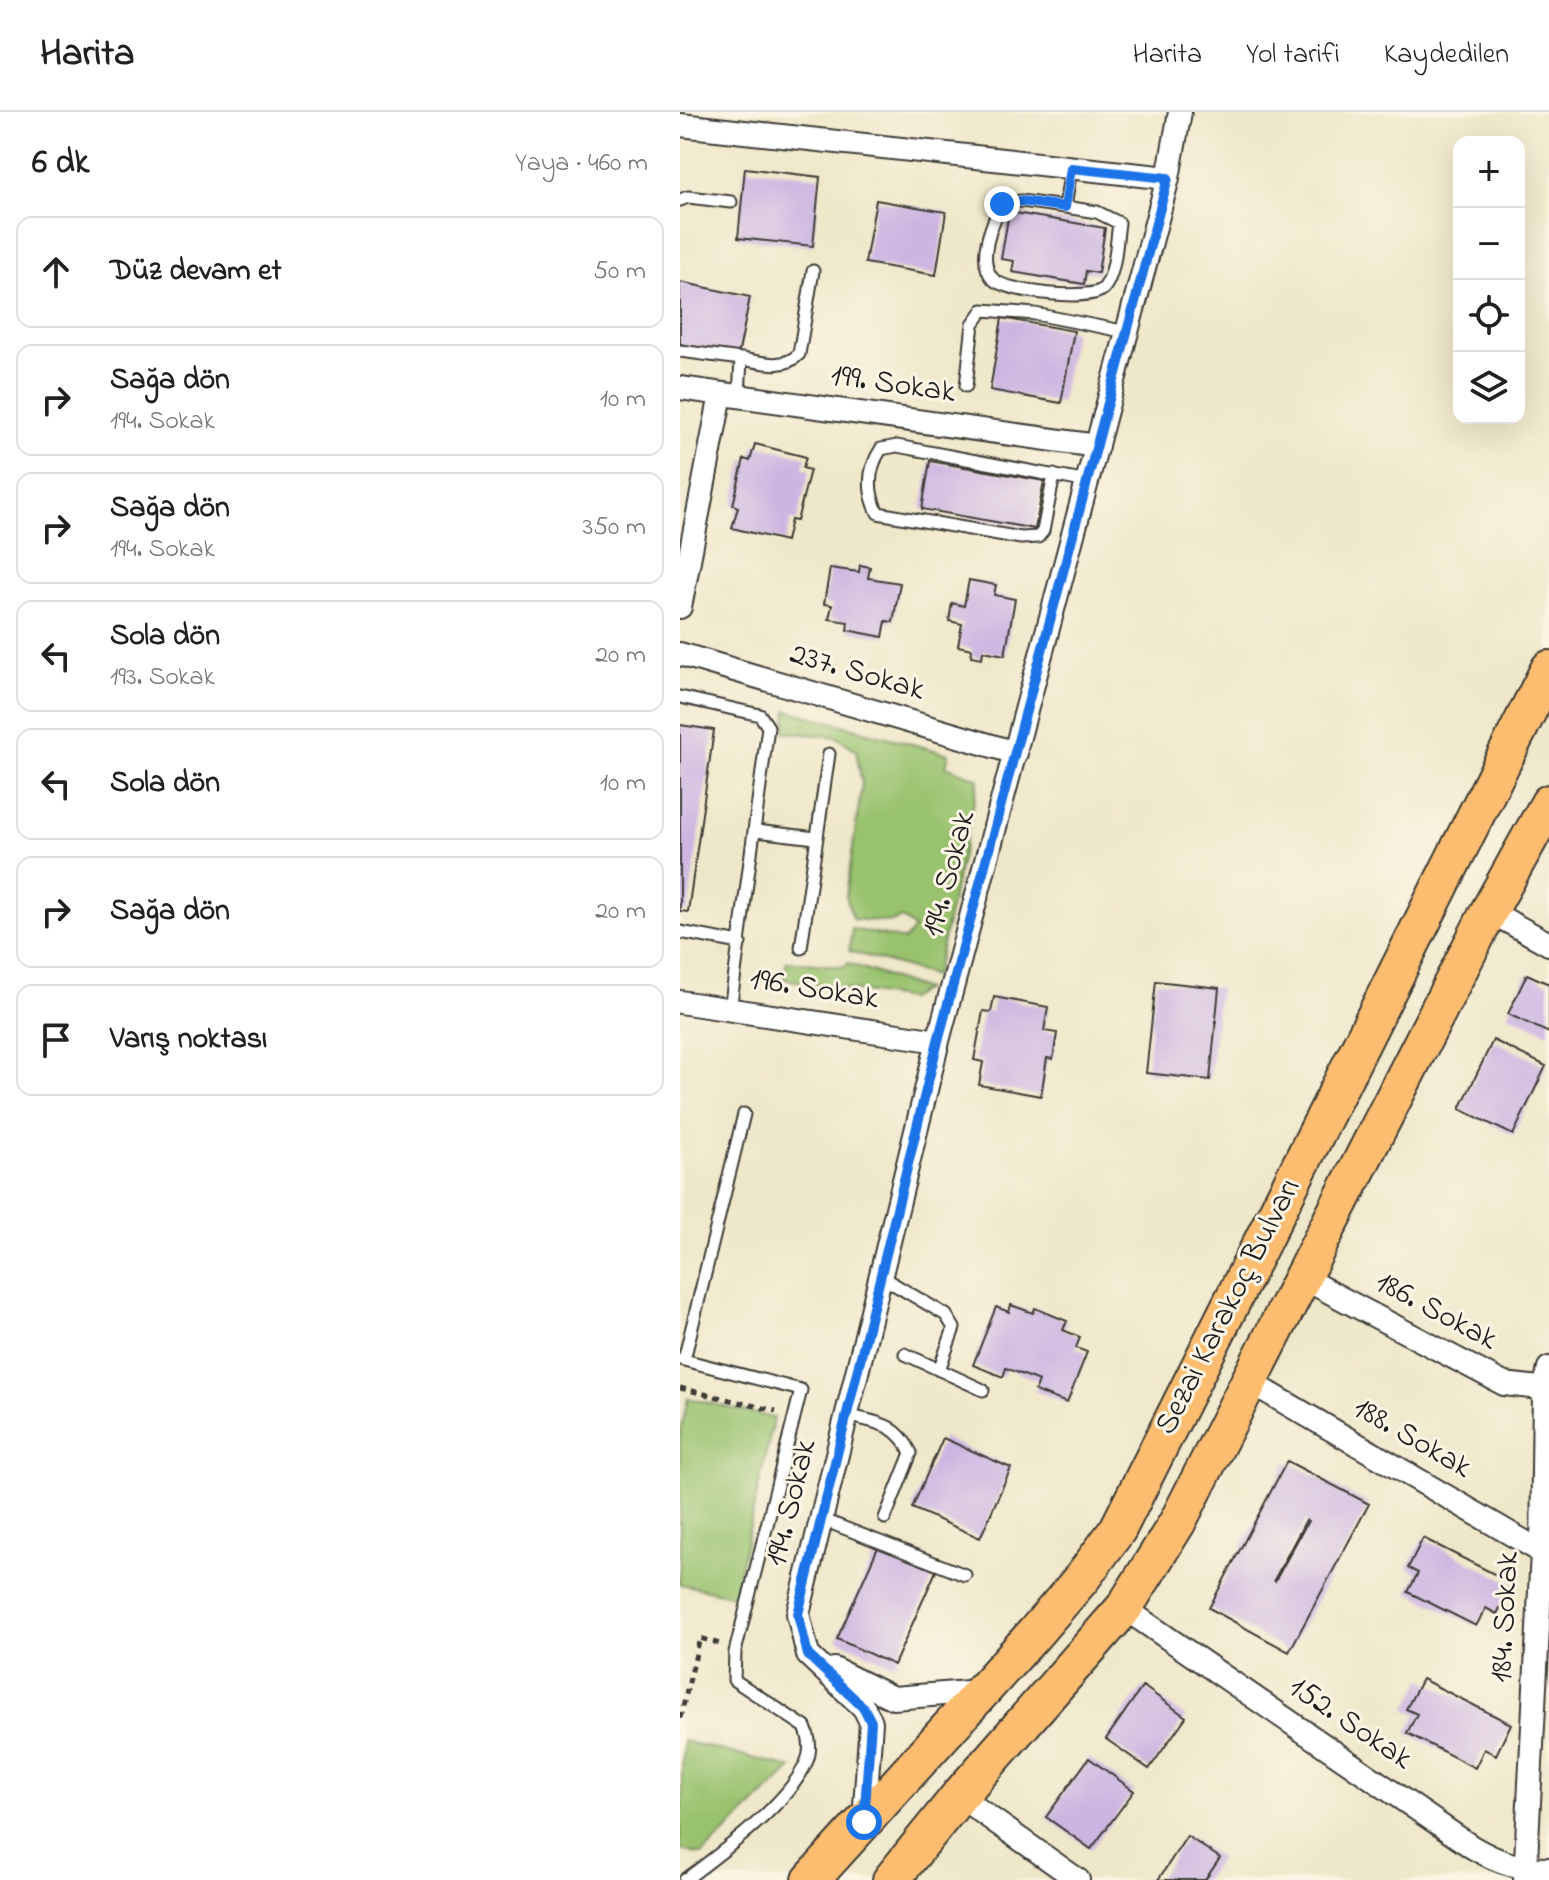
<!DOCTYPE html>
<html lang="tr">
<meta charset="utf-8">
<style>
body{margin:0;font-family:"Indie Flower",sans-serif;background:#f2f2f2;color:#202124}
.controls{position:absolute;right:24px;top:24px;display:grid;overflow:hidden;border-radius:16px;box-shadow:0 8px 32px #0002}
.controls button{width:72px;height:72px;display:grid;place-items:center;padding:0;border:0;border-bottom:2px solid #e0e0e0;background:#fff;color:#202124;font:40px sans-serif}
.stop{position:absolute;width:24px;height:24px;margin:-18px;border:6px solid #1a73e8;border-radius:50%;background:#fff}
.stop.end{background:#1a73e8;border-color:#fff;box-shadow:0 2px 8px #0008}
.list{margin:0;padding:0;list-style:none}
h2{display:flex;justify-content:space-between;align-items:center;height:104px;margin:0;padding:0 32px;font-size:34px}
h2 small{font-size:26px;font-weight:400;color:#757577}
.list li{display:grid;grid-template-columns:52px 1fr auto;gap:24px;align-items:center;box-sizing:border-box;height:112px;margin:0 16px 16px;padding:0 16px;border:2px solid #e0e0e0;border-radius:16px}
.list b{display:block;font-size:30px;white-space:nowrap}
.list p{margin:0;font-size:26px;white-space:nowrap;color:#757577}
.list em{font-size:26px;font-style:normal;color:#757577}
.icon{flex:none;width:44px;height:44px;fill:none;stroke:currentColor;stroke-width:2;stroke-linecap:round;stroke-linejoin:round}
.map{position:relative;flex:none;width:869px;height:1768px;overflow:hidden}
header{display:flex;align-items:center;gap:48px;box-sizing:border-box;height:112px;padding:0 40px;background:#fff;border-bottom:2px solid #e0e0e0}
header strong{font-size:38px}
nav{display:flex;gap:44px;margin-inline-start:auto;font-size:28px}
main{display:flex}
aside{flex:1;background:#fff}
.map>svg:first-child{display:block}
.green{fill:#99c26e;stroke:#5a6f45;stroke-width:2}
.building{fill:#ccb5e1;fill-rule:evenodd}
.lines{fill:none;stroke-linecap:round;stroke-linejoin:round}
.lane-casing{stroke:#3c3a36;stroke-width:15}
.street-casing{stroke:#3c3a36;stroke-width:26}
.primary-casing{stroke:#3c3a36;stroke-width:40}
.path{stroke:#3c3a36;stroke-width:5;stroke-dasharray:6 6;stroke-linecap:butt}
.lane{stroke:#fff;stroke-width:11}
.street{stroke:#fff;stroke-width:22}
.primary{stroke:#fcbd6f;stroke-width:36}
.route{stroke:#1a73e8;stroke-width:10}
.labels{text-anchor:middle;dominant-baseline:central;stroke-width:6;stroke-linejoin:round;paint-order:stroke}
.street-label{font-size:32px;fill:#1c1c1c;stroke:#fcf5e5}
</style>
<header>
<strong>Harita</strong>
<nav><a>Harita</a><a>Yol tarifi</a><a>Kaydedilen</a></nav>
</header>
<main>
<aside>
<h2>6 dk<small>Yaya · 460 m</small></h2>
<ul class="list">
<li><svg class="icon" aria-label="ahead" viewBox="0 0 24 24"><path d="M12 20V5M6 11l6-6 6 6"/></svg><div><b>Düz devam et</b></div><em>50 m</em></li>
<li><svg class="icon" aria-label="right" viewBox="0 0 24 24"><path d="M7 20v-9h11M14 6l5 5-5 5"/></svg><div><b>Sağa dön</b><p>194. Sokak</p></div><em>10 m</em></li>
<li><svg class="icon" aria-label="right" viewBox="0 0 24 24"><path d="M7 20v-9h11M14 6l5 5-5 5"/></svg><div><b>Sağa dön</b><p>194. Sokak</p></div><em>350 m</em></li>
<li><svg class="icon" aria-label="left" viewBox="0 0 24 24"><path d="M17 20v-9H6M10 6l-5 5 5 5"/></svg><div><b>Sola dön</b><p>193. Sokak</p></div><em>20 m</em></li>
<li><svg class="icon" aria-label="left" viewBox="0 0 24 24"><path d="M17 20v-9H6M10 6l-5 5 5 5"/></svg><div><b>Sola dön</b></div><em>10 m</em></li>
<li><svg class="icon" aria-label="right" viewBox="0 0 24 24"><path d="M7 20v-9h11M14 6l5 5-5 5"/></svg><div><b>Sağa dön</b></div><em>20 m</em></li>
<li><svg class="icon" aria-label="arrive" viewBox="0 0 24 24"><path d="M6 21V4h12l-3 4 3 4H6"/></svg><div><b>Varış noktası</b></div></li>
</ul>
</aside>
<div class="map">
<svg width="869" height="1768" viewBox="0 0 869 1768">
<rect width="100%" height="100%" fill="#fcf5e5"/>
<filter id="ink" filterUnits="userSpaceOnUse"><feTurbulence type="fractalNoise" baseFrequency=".0125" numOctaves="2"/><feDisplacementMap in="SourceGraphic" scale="16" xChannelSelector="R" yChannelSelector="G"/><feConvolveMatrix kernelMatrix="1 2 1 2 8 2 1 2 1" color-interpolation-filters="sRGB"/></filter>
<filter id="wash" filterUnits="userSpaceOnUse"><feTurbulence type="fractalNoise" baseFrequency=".006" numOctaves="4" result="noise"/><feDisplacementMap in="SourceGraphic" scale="32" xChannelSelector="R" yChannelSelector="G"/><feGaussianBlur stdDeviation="1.8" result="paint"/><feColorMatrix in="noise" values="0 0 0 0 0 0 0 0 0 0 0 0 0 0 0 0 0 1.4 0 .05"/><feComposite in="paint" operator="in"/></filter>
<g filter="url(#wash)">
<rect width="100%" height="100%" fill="#efe7c9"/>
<!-- green -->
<path class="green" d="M 107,598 L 269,642 L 266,654 L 299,667 L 255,864 L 169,839 L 172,817 L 225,828 L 234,816 L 222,806 L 210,810 L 173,807 L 166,784 L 182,672 L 176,638 L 157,625 L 105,620 Z
M 107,849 L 164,855 L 168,851 L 245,878 L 228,887 L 103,867 Z
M 8,1286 L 94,1306 L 54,1484 L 0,1472 L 0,1323 Z
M 3,1629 L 112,1656 L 22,1743 L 0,1738 Z"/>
<g id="blocks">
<!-- building -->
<path class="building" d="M 65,56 L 140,65 L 133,134 L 58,126 Z
M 196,88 L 266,100 L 256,163 L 185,151 Z
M 329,100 L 425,116 L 418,161 L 406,159 L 404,172 L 332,160 L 334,149 L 321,147 Z
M 0,170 L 70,185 L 58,244 L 0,232 Z
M 322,206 L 394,219 L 381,291 L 310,278 Z
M 75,332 L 126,345 L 123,356 L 130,358 L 117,409 L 111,408 L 106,429 L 52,416 L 58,395 L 53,393 L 64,347 L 70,349 Z
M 250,349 L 364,369 L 355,417 L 242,397 Z
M 180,453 L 190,455 L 188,466 L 220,471 L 213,510 L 206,509 L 203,525 L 167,518 L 168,510 L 149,507 L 152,493 L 144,492 L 150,456 L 179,460 Z
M 289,468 L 316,473 L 314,483 L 335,487 L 325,543 L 303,539 L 302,546 L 291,544 L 292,537 L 278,534 L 282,512 L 269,509 L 272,491 L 284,494 Z
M 0,613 L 34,618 L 8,800 L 0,799 Z
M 847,862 L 869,872 L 869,921 L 828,902 Z
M 476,869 L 539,876 L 530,968 L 466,961 Z
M 314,885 L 368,895 L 364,919 L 377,921 L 373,947 L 367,946 L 361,984 L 299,973 L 303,950 L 294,948 L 303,899 L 311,900 Z
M 813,928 L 866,954 L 833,1023 L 780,997 Z
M 331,1193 L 353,1201 L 355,1196 L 387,1209 L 383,1218 L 400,1225 L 396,1236 L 407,1240 L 387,1291 L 355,1279 L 359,1269 L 326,1256 L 323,1265 L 293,1253 L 316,1195 L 329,1200 Z
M 263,1326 L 331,1356 L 300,1426 L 232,1396 Z
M 607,1349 L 689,1392 L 609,1540 L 529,1496 ZM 626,1408 L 628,1409 L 595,1469 L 594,1468 Z
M 743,1426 L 832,1471 L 817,1502 L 806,1496 L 796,1514 L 728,1480 L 738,1461 L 728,1456 Z
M 199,1433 L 256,1459 L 214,1553 L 157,1527 Z
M 742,1567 L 831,1612 L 816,1643 L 804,1637 L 795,1656 L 727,1621 L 737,1602 L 726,1597 Z
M 463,1574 L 506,1605 L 469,1657 L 426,1627 Z
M 409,1646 L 454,1679 L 411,1737 L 366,1705 Z
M 507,1724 L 540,1746 L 525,1768 L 478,1768 Z"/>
</g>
</g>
<g filter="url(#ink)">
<use href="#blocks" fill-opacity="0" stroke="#3c3a36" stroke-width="2"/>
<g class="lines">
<defs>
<path id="lane" d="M 0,88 L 8,85 L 51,90
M 385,95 L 417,100 L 439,111 C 436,130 436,161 424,176 C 412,190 325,180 313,167 C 296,148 312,111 322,92 L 341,89 L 385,95 L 391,56
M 0,239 L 61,247 L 59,284
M 61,247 C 82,250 104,258 119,242 L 133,159
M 286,274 L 293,212 L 303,198 L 355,202 L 447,220
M 374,363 L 363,419 L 358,425 L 341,426 L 198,401 C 187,379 188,357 201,337 L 217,334 L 408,370
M 0,585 L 80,603 L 88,615 L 50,898
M 76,719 L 136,726
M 0,820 L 60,831
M 121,836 L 149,642
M 200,1164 L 266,1203 L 274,1216 L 259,1258
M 225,1242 L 303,1278
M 0,1247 L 121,1278 L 55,1540 L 54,1568 L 125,1615 C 130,1627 132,1639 126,1651 C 108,1692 41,1741 5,1768
M 4,1248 L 64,1002
M 166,1303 C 197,1311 216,1310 231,1341 L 205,1406
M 141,1407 L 285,1463"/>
<path id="street" d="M 0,13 L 488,66
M 0,276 L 417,334
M 0,495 L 41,282
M 0,542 L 336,641
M 809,799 L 869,832
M 0,890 L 258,929
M 623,1166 L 824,1272 L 869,1277
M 570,1270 L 862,1440
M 444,1496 L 792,1735 C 818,1750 838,1757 869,1757
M 128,1543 L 118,1502 L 258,929 L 488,66 L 500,0
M 128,1543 L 184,1596 L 191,1610 L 184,1708
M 154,1557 L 213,1586 L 301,1579
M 279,1684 L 398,1768
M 845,1768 L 862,1440 L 864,1278 L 869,1256"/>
<path id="primary" d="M 131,1768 L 353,1523 L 402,1466 L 438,1417 L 869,557
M 211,1768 L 279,1684 L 444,1496 L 497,1411 L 809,799 L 869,691"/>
</defs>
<!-- lane casing -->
<use href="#lane" class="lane-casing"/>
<!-- street casing -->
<use href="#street" class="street-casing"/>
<!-- primary casing -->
<use href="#primary" class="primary-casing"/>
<!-- path -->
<path class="path" d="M 0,1276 L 96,1299
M 0,1606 L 20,1526 L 40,1532"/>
<!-- lane -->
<use href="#lane" class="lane"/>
<!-- street -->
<use href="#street" class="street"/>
<!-- primary -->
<use href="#primary" class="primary"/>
</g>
</g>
<g class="lines" filter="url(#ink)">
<!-- route -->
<path class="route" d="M 184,1710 L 191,1610 L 184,1596 L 128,1543 L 118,1502 L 258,929 L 488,66 L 391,56 L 385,95 L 341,89 L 322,92"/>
</g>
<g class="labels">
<!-- street labels -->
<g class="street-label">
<text transform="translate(213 273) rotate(8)">199. Sokak</text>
<text transform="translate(177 561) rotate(16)">237. Sokak</text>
<text transform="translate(270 762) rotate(-75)">194. Sokak</text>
<text transform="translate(134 878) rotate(9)">196. Sokak</text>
<text transform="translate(549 1195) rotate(-63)">Sezai Karakoç Bulvarı</text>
<text transform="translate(756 1200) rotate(28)">186. Sokak</text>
<text transform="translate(732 1327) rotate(30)">188. Sokak</text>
<text transform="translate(112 1391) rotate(-76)">194. Sokak</text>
<text transform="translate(826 1505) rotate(-87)">184. Sokak</text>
<text transform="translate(670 1612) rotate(34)">152. Sokak</text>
</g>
</g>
</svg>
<div class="controls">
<button>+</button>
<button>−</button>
<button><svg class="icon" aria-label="locate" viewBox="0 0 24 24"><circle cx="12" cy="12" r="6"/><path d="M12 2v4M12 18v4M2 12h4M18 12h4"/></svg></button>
<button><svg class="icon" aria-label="layers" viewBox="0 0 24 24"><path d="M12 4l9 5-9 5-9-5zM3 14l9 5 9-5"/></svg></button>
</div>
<div class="stop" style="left:184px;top:1710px"></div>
<div class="stop end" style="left:322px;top:92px"></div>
</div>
</main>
